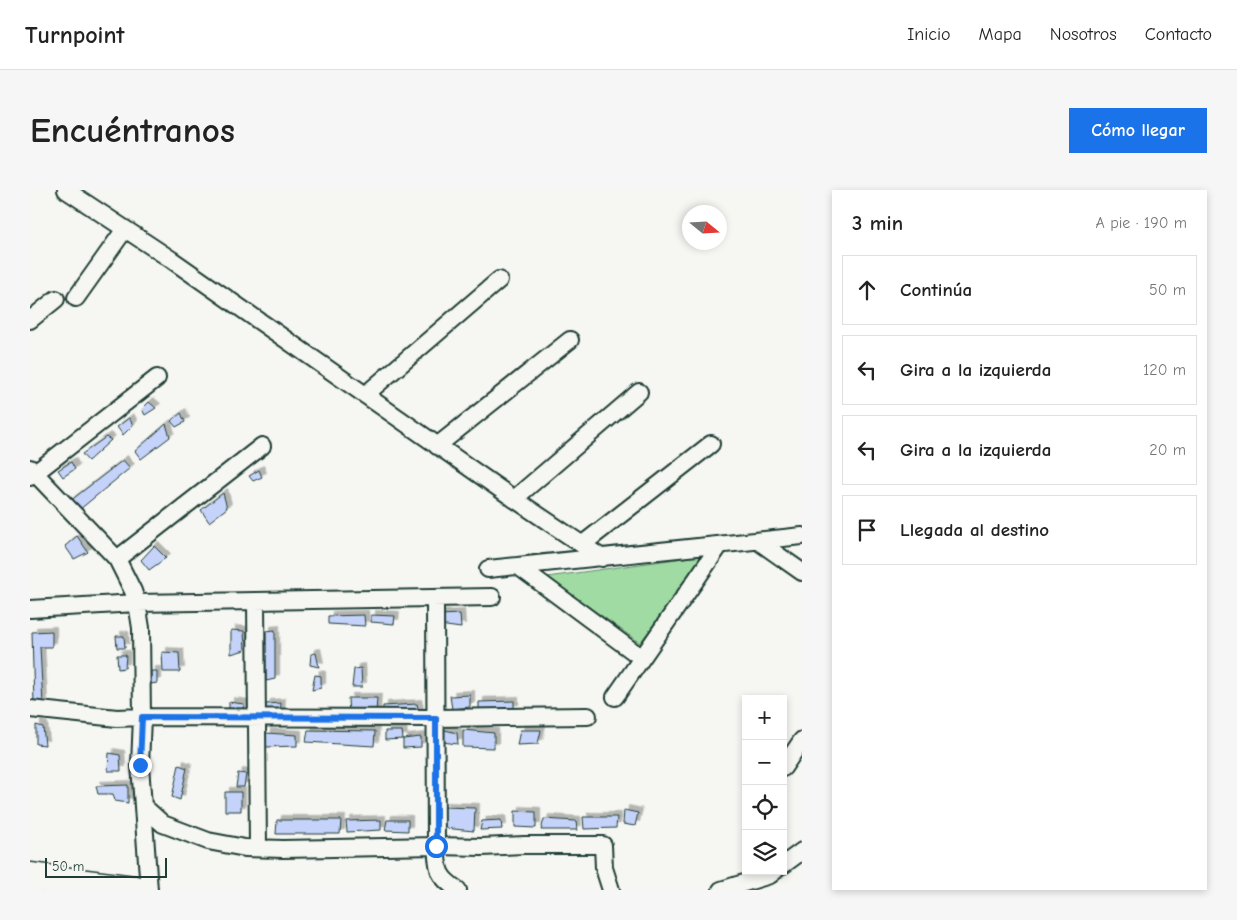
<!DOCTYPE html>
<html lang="es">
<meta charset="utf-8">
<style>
body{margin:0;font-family:"Comic Neue",sans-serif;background:#f6f6f6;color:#222}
.controls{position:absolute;right:15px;bottom:15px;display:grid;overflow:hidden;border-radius:0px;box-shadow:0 2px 8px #0003}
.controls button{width:45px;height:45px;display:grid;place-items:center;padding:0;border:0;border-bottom:1px solid #e0e0e0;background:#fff;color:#222;font:25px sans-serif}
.compass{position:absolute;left:652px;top:15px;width:45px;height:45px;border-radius:50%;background:#fff;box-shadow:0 2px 8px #0003;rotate:108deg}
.scale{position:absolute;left:15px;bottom:12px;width:122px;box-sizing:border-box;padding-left:5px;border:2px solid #1f3d34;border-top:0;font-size:14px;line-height:18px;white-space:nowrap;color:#1f3d34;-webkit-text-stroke:4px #f6f6f2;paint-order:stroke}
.stop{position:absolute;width:15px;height:15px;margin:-11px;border:4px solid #1a73e8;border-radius:50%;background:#fff}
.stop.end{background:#1a73e8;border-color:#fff;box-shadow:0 1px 5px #0008}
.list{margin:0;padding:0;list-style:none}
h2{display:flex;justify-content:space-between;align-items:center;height:65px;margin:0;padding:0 20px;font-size:21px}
h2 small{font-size:16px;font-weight:400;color:#767676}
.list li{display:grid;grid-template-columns:32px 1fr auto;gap:15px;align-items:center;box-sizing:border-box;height:70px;margin:0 10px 10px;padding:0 10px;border:1px solid #e0e0e0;border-radius:0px}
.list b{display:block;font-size:19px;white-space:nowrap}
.list em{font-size:16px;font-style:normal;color:#767676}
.icon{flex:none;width:28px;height:28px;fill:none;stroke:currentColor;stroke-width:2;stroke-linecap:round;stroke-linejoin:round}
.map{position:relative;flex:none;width:772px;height:700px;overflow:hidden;border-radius:0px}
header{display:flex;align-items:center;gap:30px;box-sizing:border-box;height:70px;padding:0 25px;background:#fff;border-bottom:1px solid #e0e0e0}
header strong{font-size:24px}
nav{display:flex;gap:28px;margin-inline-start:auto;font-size:18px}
.intro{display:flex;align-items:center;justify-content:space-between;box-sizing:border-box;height:120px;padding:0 30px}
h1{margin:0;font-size:35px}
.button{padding:12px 22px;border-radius:0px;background:#1a73e8;color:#fff;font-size:18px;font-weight:700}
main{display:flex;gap:30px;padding:0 30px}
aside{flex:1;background:#fff;border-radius:0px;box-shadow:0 2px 8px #0003}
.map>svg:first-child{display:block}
.green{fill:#9fdba2;stroke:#5f8c6b}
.building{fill:#c5d2f9;stroke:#1f3d34;filter:url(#shadow)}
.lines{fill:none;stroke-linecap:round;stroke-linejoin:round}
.street-casing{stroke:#1f3d34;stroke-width:20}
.highway-casing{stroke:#1f3d34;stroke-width:31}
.street{stroke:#f6f6f2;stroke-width:16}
.highway{stroke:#f6f6f2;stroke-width:28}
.route{stroke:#1a73e8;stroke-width:6}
</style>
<header>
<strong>Turnpoint</strong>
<nav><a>Inicio</a><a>Mapa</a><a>Nosotros</a><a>Contacto</a></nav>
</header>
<div class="intro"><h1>Encuéntranos</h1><a class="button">Cómo llegar</a></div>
<main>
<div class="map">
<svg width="772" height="700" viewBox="0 0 772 700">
<defs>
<filter id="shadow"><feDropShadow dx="4.5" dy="-4.5" stdDeviation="0" flood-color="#0004"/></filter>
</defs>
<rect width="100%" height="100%" fill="#f6f6f2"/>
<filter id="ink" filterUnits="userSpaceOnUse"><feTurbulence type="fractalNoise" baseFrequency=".02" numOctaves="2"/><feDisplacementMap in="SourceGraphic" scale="10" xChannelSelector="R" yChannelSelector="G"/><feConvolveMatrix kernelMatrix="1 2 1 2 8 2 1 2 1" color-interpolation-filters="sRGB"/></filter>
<g filter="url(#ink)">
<!-- green -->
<path class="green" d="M 675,365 L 610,453 L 517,387 Z"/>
<!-- building -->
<path class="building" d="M 119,212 L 126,218 L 115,225 L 112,219 Z
M 151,223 L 155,232 L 146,237 L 141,231 Z
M 99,228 L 103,235 L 93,245 L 87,237 Z
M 136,234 L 140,247 L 111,269 L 105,261 Z
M 76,247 L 81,250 L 58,271 L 52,264 Z
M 93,270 L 100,278 L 49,320 L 40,311 Z
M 41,272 L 45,279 L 33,287 L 28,280 Z
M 229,280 L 232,287 L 223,291 L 219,286 Z
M 193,303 L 197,318 L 179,332 L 171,320 Z
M 47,346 L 58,362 L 44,369 L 35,356 Z
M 124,356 L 136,368 L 119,380 L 111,370 Z
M 430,424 L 431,438 L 409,435 L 410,425 Z
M 334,425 L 335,436 L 298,434 L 298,426 Z
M 341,425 L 365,426 L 364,434 L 341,432 Z
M 201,440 L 214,441 L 215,460 L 201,464 Z
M 245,440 L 245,489 L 236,491 L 236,441 Z
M 22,441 L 22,457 L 10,457 L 13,515 L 4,514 L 2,442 Z
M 86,446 L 94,446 L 95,458 L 87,458 Z
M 132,462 L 149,463 L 150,482 L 133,482 Z
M 286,463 L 289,477 L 280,475 L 281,464 Z
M 87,465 L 96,465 L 95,478 L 88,479 Z
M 331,478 L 332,497 L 322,497 L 324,479 Z
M 121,481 L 127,481 L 127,493 L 121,494 Z
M 285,485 L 291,486 L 291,498 L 282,500 Z
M 440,505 L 440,517 L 422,519 L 420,506 Z
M 318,508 L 347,508 L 346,523 L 319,524 Z
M 484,511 L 484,519 L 449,522 L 449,512 Z
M 199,512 L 214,514 L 212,522 L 199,522 Z
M 251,513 L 250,525 L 234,525 L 236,514 Z
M 387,514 L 389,523 L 353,524 L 353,516 Z
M 6,535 L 13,537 L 15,555 L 6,554 Z
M 411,539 L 427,543 L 428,554 L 412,552 Z
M 278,540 L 345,541 L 344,556 L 276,552 Z
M 433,540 L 464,543 L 464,558 L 433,557 Z
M 490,540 L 511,540 L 508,554 L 487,555 Z
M 355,541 L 372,541 L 373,549 L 355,550 Z
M 236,543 L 267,545 L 267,556 L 236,557 Z
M 391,547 L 391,557 L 373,558 L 373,549 Z
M 79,563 L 90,565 L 91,581 L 78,581 Z
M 149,575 L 157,578 L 150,610 L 142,607 Z
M 208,583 L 216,584 L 214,597 L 206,597 Z
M 98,595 L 98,613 L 85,611 L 83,604 L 68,604 L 66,596 Z
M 195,602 L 211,602 L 211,621 L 195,621 Z
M 413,617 L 445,618 L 444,641 L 413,638 Z
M 594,620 L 608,623 L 605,636 L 593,634 Z
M 485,621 L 506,622 L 506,638 L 485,637 Z
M 553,627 L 587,627 L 586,638 L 554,639 Z
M 514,629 L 546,631 L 547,640 L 511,640 Z
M 247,630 L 311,630 L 310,644 L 246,644 Z
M 351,630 L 351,640 L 317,642 L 316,631 Z
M 357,630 L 378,630 L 378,641 L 355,640 Z
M 471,630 L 472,639 L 450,640 L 452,631 Z"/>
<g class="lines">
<defs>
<path id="street" d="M 36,0 L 142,70 L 477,304 L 572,368
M 46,108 L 95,39
M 0,130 L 26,109
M 335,205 L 469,90
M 407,256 L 540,150
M 0,278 L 87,369 L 103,401 L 107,413 L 111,438 L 112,527 L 406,528 L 558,526
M 0,287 L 127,188
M 484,309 L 609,202
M 728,351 L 772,382
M 553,354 L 681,254
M 87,369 L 232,256
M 488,376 L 612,468
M 458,379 L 772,346
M 405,408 L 406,656 C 408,680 407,686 428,700
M 226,411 L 228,658
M 0,419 L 107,413 L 462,407
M 585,507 L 690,355
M 0,519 L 87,528 L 112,527 L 110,575 L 119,700
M 753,578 L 772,550
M 113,616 L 133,634 L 178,651 L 215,658 L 253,659 L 406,656 L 452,657 L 494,655 L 573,655 L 574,678 L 581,700
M 753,675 L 772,661
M 691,700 L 740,685 L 745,681"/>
<path id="highway" d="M 0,687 L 104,700"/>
</defs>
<!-- street casing -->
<use href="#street" class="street-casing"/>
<!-- highway casing -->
<use href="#highway" class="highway-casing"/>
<!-- street -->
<use href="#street" class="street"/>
<!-- highway -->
<use href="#highway" class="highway"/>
</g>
</g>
<g class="lines" filter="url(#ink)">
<!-- route -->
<path class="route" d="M 110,575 L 112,527 L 406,528 L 406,656"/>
</g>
</svg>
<div class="controls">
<button>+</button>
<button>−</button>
<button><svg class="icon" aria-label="locate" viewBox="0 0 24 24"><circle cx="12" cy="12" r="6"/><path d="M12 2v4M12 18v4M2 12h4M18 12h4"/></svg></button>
<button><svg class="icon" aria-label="layers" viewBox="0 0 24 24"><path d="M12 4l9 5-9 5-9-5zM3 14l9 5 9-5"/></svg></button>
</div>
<svg class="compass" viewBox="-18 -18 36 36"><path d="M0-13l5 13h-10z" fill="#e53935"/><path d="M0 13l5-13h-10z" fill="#767676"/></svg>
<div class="scale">50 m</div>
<div class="stop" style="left:406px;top:656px"></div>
<div class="stop end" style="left:110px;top:575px"></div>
</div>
<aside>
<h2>3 min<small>A pie · 190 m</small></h2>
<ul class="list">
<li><svg class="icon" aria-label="ahead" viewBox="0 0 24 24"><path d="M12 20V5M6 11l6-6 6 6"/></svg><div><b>Continúa</b></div><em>50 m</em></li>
<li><svg class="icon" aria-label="left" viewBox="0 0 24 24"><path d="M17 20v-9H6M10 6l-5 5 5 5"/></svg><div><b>Gira a la izquierda</b></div><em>120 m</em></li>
<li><svg class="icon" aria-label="left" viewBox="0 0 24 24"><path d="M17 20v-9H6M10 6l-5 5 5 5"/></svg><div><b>Gira a la izquierda</b></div><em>20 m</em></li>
<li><svg class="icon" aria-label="arrive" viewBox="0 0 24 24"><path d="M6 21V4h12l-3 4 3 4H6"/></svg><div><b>Llegada al destino</b></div></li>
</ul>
</aside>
</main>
